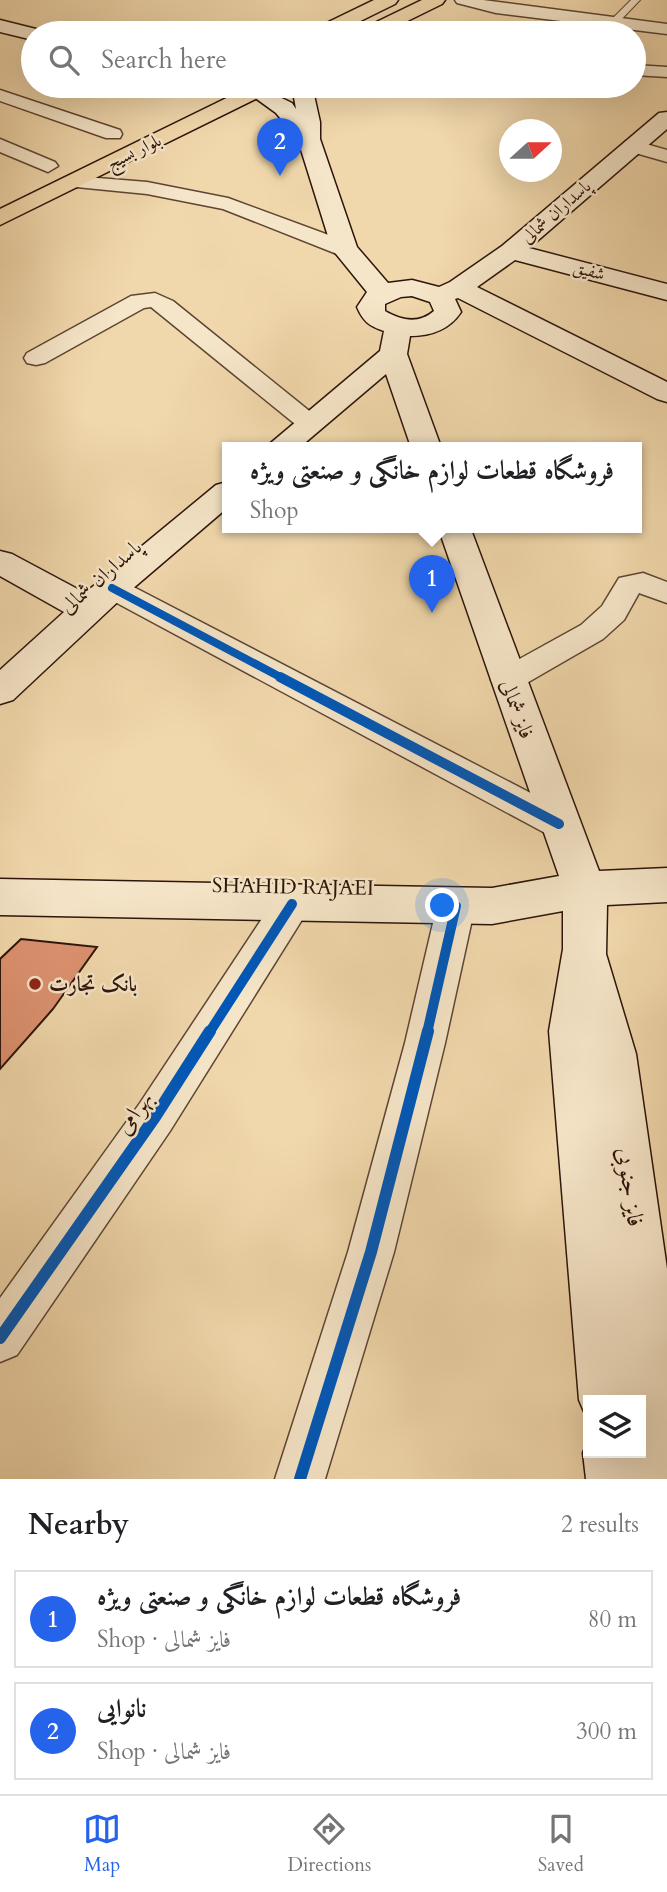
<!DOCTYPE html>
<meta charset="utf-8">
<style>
body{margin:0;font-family:Cardo,Amiri,serif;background:#f2f2f2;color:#202124}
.controls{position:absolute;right:21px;bottom:21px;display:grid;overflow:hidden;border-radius:0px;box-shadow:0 7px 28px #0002}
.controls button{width:63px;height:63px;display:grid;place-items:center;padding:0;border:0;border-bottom:2px solid #e0e0e0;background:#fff;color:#202124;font:35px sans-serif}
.compass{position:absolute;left:499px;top:119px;width:63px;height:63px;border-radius:50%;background:#fff;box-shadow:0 7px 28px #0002;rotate:69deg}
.you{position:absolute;left:443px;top:906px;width:24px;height:24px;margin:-18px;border:5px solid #fff;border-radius:50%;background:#1a73e8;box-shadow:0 0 0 10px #1a73e833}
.badge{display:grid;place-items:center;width:46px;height:46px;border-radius:50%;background:#2563eb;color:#fff;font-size:23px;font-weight:700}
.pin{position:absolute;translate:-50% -58px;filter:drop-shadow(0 2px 4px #0008)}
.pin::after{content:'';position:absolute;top:37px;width:24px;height:21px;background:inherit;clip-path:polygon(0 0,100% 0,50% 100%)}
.popup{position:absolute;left:222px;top:442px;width:420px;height:91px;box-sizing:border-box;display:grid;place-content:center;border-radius:0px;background:#fff;filter:drop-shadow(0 2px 5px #0005);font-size:23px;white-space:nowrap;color:#757577}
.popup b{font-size:26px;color:#202124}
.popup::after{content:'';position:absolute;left:50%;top:100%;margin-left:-14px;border:14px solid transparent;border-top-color:#fff}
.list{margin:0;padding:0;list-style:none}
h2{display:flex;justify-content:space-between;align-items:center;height:91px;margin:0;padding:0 28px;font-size:30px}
h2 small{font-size:23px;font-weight:400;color:#757577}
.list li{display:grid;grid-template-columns:46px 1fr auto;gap:21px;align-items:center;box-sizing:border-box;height:98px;margin:0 14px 14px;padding:0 14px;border:2px solid #e0e0e0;border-radius:0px}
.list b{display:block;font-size:26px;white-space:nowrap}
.list p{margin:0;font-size:23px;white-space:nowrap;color:#757577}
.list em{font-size:23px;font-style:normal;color:#757577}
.icon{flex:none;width:38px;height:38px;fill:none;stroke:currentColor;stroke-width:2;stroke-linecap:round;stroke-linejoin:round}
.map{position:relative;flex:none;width:667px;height:1479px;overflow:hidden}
.search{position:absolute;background:#fff;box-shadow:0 7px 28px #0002;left:21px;right:21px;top:21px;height:77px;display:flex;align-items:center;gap:18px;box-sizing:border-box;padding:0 24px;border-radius:38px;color:#757577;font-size:26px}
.sheet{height:315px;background:#fff}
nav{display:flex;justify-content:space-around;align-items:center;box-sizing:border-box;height:98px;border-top:2px solid #e0e0e0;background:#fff;font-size:19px;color:#757577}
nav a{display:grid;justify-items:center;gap:4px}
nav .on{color:#2563eb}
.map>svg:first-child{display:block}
.building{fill:#dd9270;stroke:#2c140b;stroke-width:2}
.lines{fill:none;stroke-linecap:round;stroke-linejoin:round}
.lane-casing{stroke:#5d4533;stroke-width:2}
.street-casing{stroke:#5d4533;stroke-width:3}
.secondary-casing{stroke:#2c140b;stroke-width:3}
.primary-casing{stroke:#2c140b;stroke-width:3}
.lane{fill:#f6e6c9;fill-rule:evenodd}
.street{fill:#f6e6c9;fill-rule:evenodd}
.secondary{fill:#f6e6c9;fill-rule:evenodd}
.primary{fill:#f1d8ac;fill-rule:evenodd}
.cycleway-far2-casing{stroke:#f6e6c9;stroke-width:11}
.cycleway-far1-casing{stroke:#f6e6c9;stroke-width:14}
.cycleway-casing{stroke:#f6e6c9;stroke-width:17}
.cycleway-far2{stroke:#0057b8;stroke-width:8}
.cycleway-far1{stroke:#0057b8;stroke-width:10}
.cycleway{stroke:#0057b8;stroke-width:12}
.poi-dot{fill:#8f2418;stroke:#f6e6c9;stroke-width:2.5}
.labels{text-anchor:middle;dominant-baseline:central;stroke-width:5;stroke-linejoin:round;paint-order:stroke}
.far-street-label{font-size:18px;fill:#2c140b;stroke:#f6e6c9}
.street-label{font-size:21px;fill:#2c140b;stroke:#f6e6c9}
.poi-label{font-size:21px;font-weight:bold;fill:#2c140b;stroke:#f6e6c9;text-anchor:start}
.near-street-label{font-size:24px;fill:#2c140b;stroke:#f6e6c9}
</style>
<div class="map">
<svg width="667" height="1479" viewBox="0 0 667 1479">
<rect width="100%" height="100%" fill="#f1d8ac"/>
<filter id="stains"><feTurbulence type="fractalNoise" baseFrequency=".00286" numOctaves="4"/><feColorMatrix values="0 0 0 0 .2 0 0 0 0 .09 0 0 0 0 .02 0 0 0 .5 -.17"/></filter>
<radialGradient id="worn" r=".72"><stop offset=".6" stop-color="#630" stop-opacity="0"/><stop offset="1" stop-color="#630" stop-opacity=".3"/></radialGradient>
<!-- building -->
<path class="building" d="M 21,939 L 97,947 L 53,1009 L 0,1069 L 0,959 Z"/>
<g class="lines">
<defs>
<path id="lane" d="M 631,0 L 640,0 L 617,24 L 611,24 L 611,20 Z"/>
<path id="street" d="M 455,0 L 483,0 L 667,24 L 667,34 L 496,13 L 457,3 Z
M 634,65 L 667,67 L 667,77 L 634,75 Z
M 0,90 L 120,130 L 122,134 L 120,138 L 106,138 L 0,101 Z
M 0,139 L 55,162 L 58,166 L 48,172 L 0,152 Z
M 632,140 L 667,150 L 667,162 L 625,150 L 622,146 L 625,142 Z
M 73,176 L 147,182 L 228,198 L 353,244 L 356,249 L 353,254 L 337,254 L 223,209 L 147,194 L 66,186 L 63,182 L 66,178 Z
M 155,293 L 173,301 L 318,418 L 322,423 L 318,428 L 309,431 L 300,428 L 151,307 L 144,308 L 45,363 L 36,365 L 27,363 L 24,358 L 27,353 L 131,296 Z
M 643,573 L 667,582 L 667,603 L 639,593 L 624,620 L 603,639 L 518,688 L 507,691 L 496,688 L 491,680 L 496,672 L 581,625 L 602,606 L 619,578 Z
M 112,578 L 122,581 L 571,814 L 577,824 L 571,834 L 559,838 L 547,834 L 102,595 L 97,588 L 102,581 Z
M 292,889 L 305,893 L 311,904 L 305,915 L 170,1131 L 17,1355 L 0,1362 L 0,1298 L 140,1103 L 279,893 Z
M 456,891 L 469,895 L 475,906 L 445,1043 L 394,1252 L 325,1479 L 275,1479 L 348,1252 L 405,1043 L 437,906 L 443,895 Z"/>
<path id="secondary" d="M 0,20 L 40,30 L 42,33 L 33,33 L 33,40 L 0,32 Z
M 257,86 L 292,103 L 296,109 L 292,86 L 312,86 L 320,122 L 320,139 L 357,247 L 388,283 L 412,280 L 439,287 L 450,282 L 502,246 L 659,113 L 667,112 L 667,129 L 529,248 L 667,284 L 667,300 L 515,260 L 477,287 L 667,382 L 667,402 L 657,399 L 458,298 L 455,299 L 461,312 C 449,330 431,336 410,336 L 407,354 L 441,447 L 411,447 L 386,374 L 300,447 L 266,447 L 380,351 L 384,331 C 369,326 363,321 357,307 L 367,292 L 332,249 L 298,140 L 276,113 L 247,92 L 250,88 ZM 412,296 L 430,302 L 434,311 C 419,324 402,321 385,311 L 385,304 L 401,297 Z
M 227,482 L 227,508 L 124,596 L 13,700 L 0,704 L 0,670 L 64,612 L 0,576 L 0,551 L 12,554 L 85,593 L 216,485 Z
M 438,527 L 470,527 L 599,871 L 667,868 L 667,902 L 607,905 L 606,954 L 636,1054 L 667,1269 L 667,1479 L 586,1479 L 583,1453 L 588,1440 L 588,1453 L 641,1453 L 641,1400 L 588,1400 L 588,1421 L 579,1400 L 549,1031 L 563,949 L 563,911 L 492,924 L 0,915 L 0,879 L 492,888 L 559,876 Z"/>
<path id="primary" d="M 374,0 L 398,0 L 395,4 L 336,33 L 311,33 L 314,29 Z
M 422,0 L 445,0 L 442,4 L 383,33 L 359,33 L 362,29 Z
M 251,86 L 277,86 L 274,90 L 0,225 L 0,209 Z"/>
</defs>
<!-- lane casing -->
<use href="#lane" class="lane-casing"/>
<!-- street casing -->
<use href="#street" class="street-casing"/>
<!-- secondary casing -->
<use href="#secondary" class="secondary-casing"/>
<!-- primary casing -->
<use href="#primary" class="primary-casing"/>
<!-- lane -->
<use href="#lane" class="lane"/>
<!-- street -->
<use href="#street" class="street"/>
<!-- secondary -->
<use href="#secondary" class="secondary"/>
<!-- primary -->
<use href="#primary" class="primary"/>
<defs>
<path id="cycleway-far2" d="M 112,588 L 284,679"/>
<path id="cycleway-far1" d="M 280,677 L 559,824
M 209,1033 L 292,904
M 427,1033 L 456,906"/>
<path id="cycleway" d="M 0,1338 L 155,1117 L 210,1031
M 300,1479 L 371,1252 L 428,1031"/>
</defs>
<!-- cycleway-far2 casing -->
<use href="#cycleway-far2" class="cycleway-far2-casing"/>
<!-- cycleway-far1 casing -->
<use href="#cycleway-far1" class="cycleway-far1-casing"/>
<!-- cycleway casing -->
<use href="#cycleway" class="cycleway-casing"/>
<!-- cycleway-far2 -->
<use href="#cycleway-far2" class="cycleway-far2"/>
<!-- cycleway-far1 -->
<use href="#cycleway-far1" class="cycleway-far1"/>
<!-- cycleway -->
<use href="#cycleway" class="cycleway"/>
</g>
<!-- markers -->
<circle class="poi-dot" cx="35" cy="984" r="7"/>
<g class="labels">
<!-- far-street labels -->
<g class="far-street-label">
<text transform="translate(134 152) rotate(-26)">بلوار بسیج</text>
<text transform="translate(556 212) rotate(-41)">پاسداران شمالی</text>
<text transform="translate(589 271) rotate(15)">شفیق</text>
</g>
<!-- street labels -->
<g class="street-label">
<text transform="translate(101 577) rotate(-41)">پاسداران شمالی</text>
<text transform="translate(517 709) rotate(70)">فایز شمالی</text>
<text transform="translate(293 887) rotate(1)">SHAHID RAJAEI</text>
</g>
<!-- poi labels -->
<g class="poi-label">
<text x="49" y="984">بانک تجارت</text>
</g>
<!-- near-street labels -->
<g class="near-street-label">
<text transform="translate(134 1113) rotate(-56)">بهرامی</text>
<text transform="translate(630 1187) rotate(82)">فایز جنوبی</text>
</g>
</g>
<rect width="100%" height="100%" filter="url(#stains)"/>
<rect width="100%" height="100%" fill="url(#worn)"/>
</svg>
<div class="controls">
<button><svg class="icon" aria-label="layers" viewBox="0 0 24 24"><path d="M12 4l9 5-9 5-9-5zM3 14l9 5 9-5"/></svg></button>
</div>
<svg class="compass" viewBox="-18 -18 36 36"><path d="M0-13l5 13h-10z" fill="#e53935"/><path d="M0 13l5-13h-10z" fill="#757577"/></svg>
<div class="you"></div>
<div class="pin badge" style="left:432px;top:613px">1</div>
<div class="popup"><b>فروشگاه قطعات لوازم خانگی و صنعتی ویژه</b>Shop</div>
<div class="pin badge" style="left:280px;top:176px">2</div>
<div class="search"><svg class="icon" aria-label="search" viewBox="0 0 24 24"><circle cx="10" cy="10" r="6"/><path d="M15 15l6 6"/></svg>Search here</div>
</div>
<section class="sheet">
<h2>Nearby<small>2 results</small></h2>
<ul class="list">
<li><span class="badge">1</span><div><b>فروشگاه قطعات لوازم خانگی و صنعتی ویژه</b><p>Shop · فایز شمالی</p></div><em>80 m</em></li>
<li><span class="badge">2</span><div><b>نانوایی</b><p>Shop · فایز شمالی</p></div><em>300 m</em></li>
</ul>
</section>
<nav>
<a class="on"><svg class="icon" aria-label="map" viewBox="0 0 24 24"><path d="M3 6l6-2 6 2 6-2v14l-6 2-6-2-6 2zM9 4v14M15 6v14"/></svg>Map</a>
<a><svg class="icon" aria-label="directions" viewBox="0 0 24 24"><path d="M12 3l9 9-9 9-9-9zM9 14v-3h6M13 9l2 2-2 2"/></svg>Directions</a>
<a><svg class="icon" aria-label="saved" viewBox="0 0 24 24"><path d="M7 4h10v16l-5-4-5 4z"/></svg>Saved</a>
</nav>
